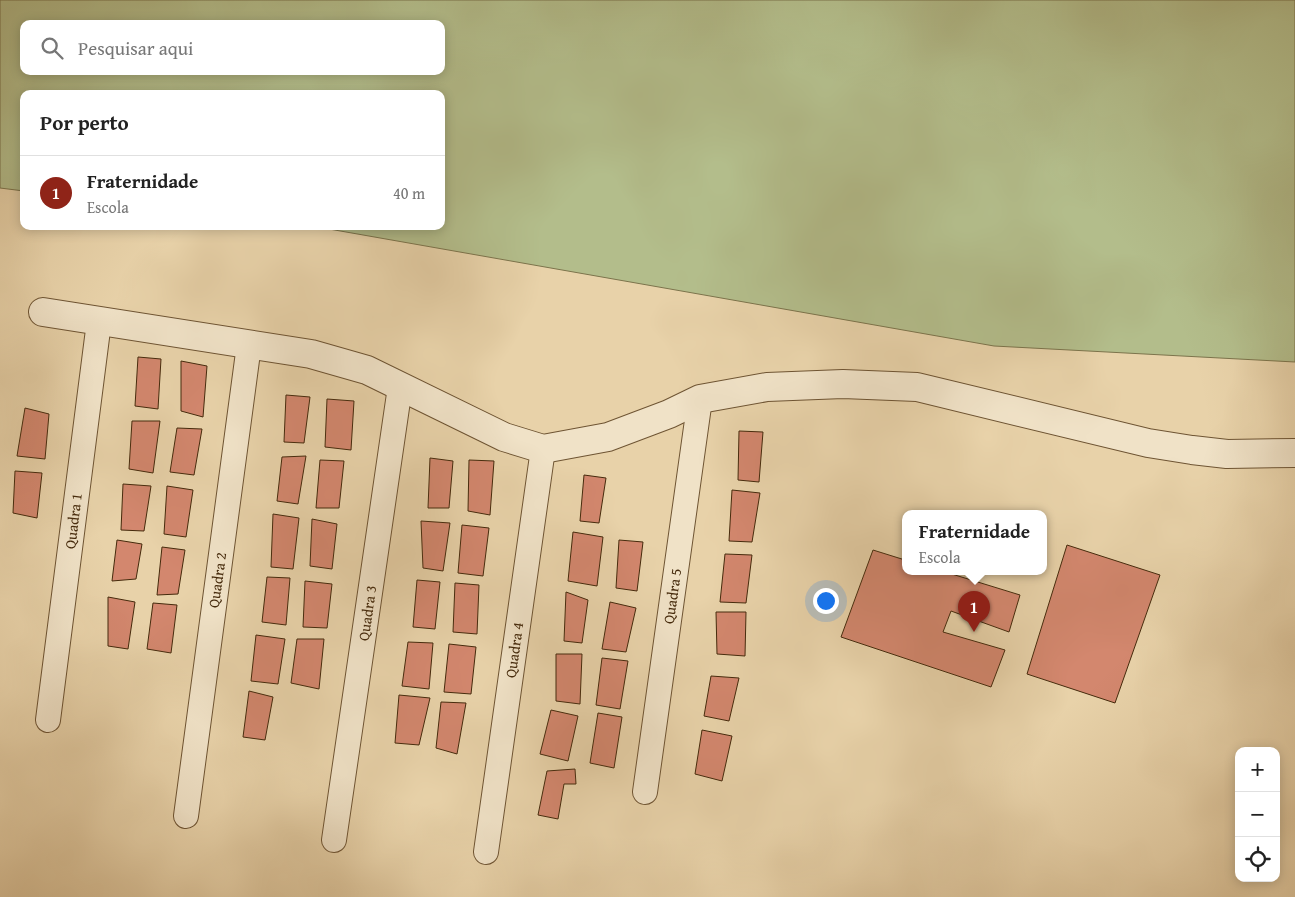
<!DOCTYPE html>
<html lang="pt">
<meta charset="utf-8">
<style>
body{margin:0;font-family:"Gentium Book Plus",serif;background:#f2f2f2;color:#222}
.controls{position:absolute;right:15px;bottom:15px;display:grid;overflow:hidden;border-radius:10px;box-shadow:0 2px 12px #0003}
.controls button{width:45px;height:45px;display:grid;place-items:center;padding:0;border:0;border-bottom:1px solid #e0e0e0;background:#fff;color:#222;font:25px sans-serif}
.you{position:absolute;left:825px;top:600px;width:18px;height:18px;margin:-12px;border:4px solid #fff;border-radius:50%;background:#1a73e8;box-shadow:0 0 0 8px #1a73e833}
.badge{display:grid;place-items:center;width:32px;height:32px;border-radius:50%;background:#8f2418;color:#fff;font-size:16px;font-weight:700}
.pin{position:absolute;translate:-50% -41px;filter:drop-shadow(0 1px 2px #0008)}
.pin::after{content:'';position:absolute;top:26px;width:18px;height:15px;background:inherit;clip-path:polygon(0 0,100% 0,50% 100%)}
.popup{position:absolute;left:902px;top:510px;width:145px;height:65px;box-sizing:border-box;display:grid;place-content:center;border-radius:10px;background:#fff;filter:drop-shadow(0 1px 4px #0005);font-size:16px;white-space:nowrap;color:#767676}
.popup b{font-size:19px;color:#222}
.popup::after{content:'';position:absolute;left:50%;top:100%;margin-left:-10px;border:10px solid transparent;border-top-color:#fff}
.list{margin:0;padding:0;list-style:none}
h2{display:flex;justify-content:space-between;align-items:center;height:65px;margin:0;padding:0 20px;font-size:21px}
h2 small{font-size:16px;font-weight:400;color:#767676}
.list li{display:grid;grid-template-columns:32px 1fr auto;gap:15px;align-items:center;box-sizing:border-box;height:75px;padding:0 20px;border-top:1px solid #e0e0e0}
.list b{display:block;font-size:19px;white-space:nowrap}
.list p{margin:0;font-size:16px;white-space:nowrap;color:#767676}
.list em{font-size:16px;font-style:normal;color:#767676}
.icon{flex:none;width:28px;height:28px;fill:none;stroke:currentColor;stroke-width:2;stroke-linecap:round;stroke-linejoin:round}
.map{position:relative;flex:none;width:1295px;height:897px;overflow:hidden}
.search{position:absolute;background:#fff;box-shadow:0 2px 12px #0003;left:20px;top:20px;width:425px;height:55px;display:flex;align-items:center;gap:12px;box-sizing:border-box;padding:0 18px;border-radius:10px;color:#767676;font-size:19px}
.panel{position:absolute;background:#fff;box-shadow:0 2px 12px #0003;left:20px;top:90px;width:425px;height:140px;border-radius:10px}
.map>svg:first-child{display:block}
.green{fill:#b3bd8b;stroke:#7c744c;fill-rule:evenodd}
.building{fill:#d3876e;stroke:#452a0c}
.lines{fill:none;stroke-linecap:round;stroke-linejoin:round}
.minor-casing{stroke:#6e5433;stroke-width:26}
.tertiary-casing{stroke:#6e5433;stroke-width:30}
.minor{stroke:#f0e2c7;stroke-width:24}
.tertiary{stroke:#f0e2c7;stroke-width:28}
.labels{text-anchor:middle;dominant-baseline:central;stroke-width:4.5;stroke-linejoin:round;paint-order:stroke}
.street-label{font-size:15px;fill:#452a0c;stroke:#f0e2c7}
</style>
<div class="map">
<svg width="1295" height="897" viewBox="0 0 1295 897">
<rect width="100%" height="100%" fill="#e8d2a9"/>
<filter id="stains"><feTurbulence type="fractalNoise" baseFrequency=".004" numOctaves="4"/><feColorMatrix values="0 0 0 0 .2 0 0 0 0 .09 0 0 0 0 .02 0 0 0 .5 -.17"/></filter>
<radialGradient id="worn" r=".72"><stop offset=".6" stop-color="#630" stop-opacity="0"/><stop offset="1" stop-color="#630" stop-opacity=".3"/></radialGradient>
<!-- green -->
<path class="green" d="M 0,0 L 1295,0 L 1295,362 L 994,346 L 312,226 L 441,226 L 441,94 L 24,94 L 24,191 L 0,188 ZM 24,24 L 441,24 L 441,71 L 24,71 Z"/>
<!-- building -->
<path class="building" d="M 138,357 L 161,359 L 158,409 L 135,406 Z
M 181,361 L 207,366 L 203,417 L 181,411 Z
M 286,395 L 310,397 L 304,443 L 284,442 Z
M 327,399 L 354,401 L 351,450 L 325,447 Z
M 25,408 L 49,414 L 45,459 L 17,456 Z
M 132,421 L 160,421 L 153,473 L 129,469 Z
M 177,428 L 202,429 L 194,475 L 170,472 Z
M 739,431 L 763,432 L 759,482 L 738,480 Z
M 306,456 L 298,504 L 277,501 L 282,457 Z
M 430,458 L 453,461 L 449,508 L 428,508 Z
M 320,460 L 344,461 L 339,508 L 316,508 Z
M 469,460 L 494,461 L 490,515 L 468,511 Z
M 15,471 L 42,473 L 37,518 L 13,513 Z
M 584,475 L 606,478 L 599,523 L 580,521 Z
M 123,484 L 151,486 L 144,531 L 121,530 Z
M 167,486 L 193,490 L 186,537 L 164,534 Z
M 732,490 L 760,493 L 752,542 L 729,541 Z
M 273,514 L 299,518 L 293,569 L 271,567 Z
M 312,519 L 337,524 L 332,569 L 310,566 Z
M 421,521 L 450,523 L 443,571 L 423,568 Z
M 462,525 L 489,528 L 483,576 L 458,573 Z
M 573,532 L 603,537 L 597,586 L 568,581 Z
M 117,540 L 142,544 L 136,579 L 112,581 Z
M 619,540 L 643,542 L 637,591 L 616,588 Z
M 1067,545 L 1160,575 L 1115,703 L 1027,674 Z
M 162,547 L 185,550 L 178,594 L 157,595 Z
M 873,550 L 905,560 L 905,571 L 942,571 L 1020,595 L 1009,632 L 951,611 L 943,632 L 1005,650 L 991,687 L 841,637 Z
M 725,554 L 752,555 L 746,603 L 720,602 Z
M 267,577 L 290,578 L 286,625 L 262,622 Z
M 417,580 L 440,582 L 435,629 L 413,627 Z
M 305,581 L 332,584 L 327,628 L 303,627 Z
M 455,583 L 479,585 L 477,634 L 453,632 Z
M 566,592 L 588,600 L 582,643 L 564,641 Z
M 108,597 L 135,602 L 128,649 L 108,646 Z
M 610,602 L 636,608 L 626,652 L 602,649 Z
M 153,603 L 177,605 L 171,653 L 147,649 Z
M 716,612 L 746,612 L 745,656 L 717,654 Z
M 256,635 L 285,639 L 278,684 L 251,681 Z
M 297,639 L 324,639 L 319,689 L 291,683 Z
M 408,642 L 433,643 L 429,689 L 402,686 Z
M 449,644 L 476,647 L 471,694 L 444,692 Z
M 556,654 L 582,654 L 580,704 L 556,701 Z
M 602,658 L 628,661 L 620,709 L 596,705 Z
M 711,676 L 739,678 L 729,721 L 704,716 Z
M 249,691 L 273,697 L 265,740 L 243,737 Z
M 399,695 L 430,698 L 419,745 L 395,743 Z
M 441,702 L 466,703 L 457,754 L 436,748 Z
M 551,710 L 578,716 L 568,761 L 540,754 Z
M 598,713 L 622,717 L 614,768 L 590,763 Z
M 702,730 L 732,736 L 722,781 L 695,774 Z
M 575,769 L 576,784 L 564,784 L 558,819 L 538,815 L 547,771 Z"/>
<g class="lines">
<defs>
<path id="minor" d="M 48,720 L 99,322
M 645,792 L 700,399
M 186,816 L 249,345
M 334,840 L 400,387
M 486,852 L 543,449"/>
<path id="tertiary" d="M 43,312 L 311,354 L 367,370 L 504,437 L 543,449 L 608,437 L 669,414 L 700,399 L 767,387 L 843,384 L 917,387 L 1148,443 L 1192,450 L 1227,454 L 1295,453"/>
</defs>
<!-- minor casing -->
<use href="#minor" class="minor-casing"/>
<!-- tertiary casing -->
<use href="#tertiary" class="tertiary-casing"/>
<!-- minor -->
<use href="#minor" class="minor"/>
<!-- tertiary -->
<use href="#tertiary" class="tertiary"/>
</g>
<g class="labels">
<!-- street labels -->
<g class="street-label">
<text transform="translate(73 521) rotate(-83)">Quadra 1</text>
<text transform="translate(217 580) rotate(-82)">Quadra 2</text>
<text transform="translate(672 596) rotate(-82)">Quadra 5</text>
<text transform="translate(367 613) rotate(-82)">Quadra 3</text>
<text transform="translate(514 650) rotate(-82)">Quadra 4</text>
</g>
</g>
<rect width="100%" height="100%" filter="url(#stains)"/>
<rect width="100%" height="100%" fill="url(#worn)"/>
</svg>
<div class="controls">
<button>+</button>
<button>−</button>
<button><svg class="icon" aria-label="locate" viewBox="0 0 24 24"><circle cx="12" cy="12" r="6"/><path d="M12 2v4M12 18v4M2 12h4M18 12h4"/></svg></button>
</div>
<div class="you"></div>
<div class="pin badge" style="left:974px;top:632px">1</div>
<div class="popup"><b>Fraternidade</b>Escola</div>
<div class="search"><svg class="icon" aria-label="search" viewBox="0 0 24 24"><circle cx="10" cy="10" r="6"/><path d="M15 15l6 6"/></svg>Pesquisar aqui</div>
<section class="panel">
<h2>Por perto<small></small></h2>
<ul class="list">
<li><span class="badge">1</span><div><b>Fraternidade</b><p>Escola</p></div><em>40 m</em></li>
</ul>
</section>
</div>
